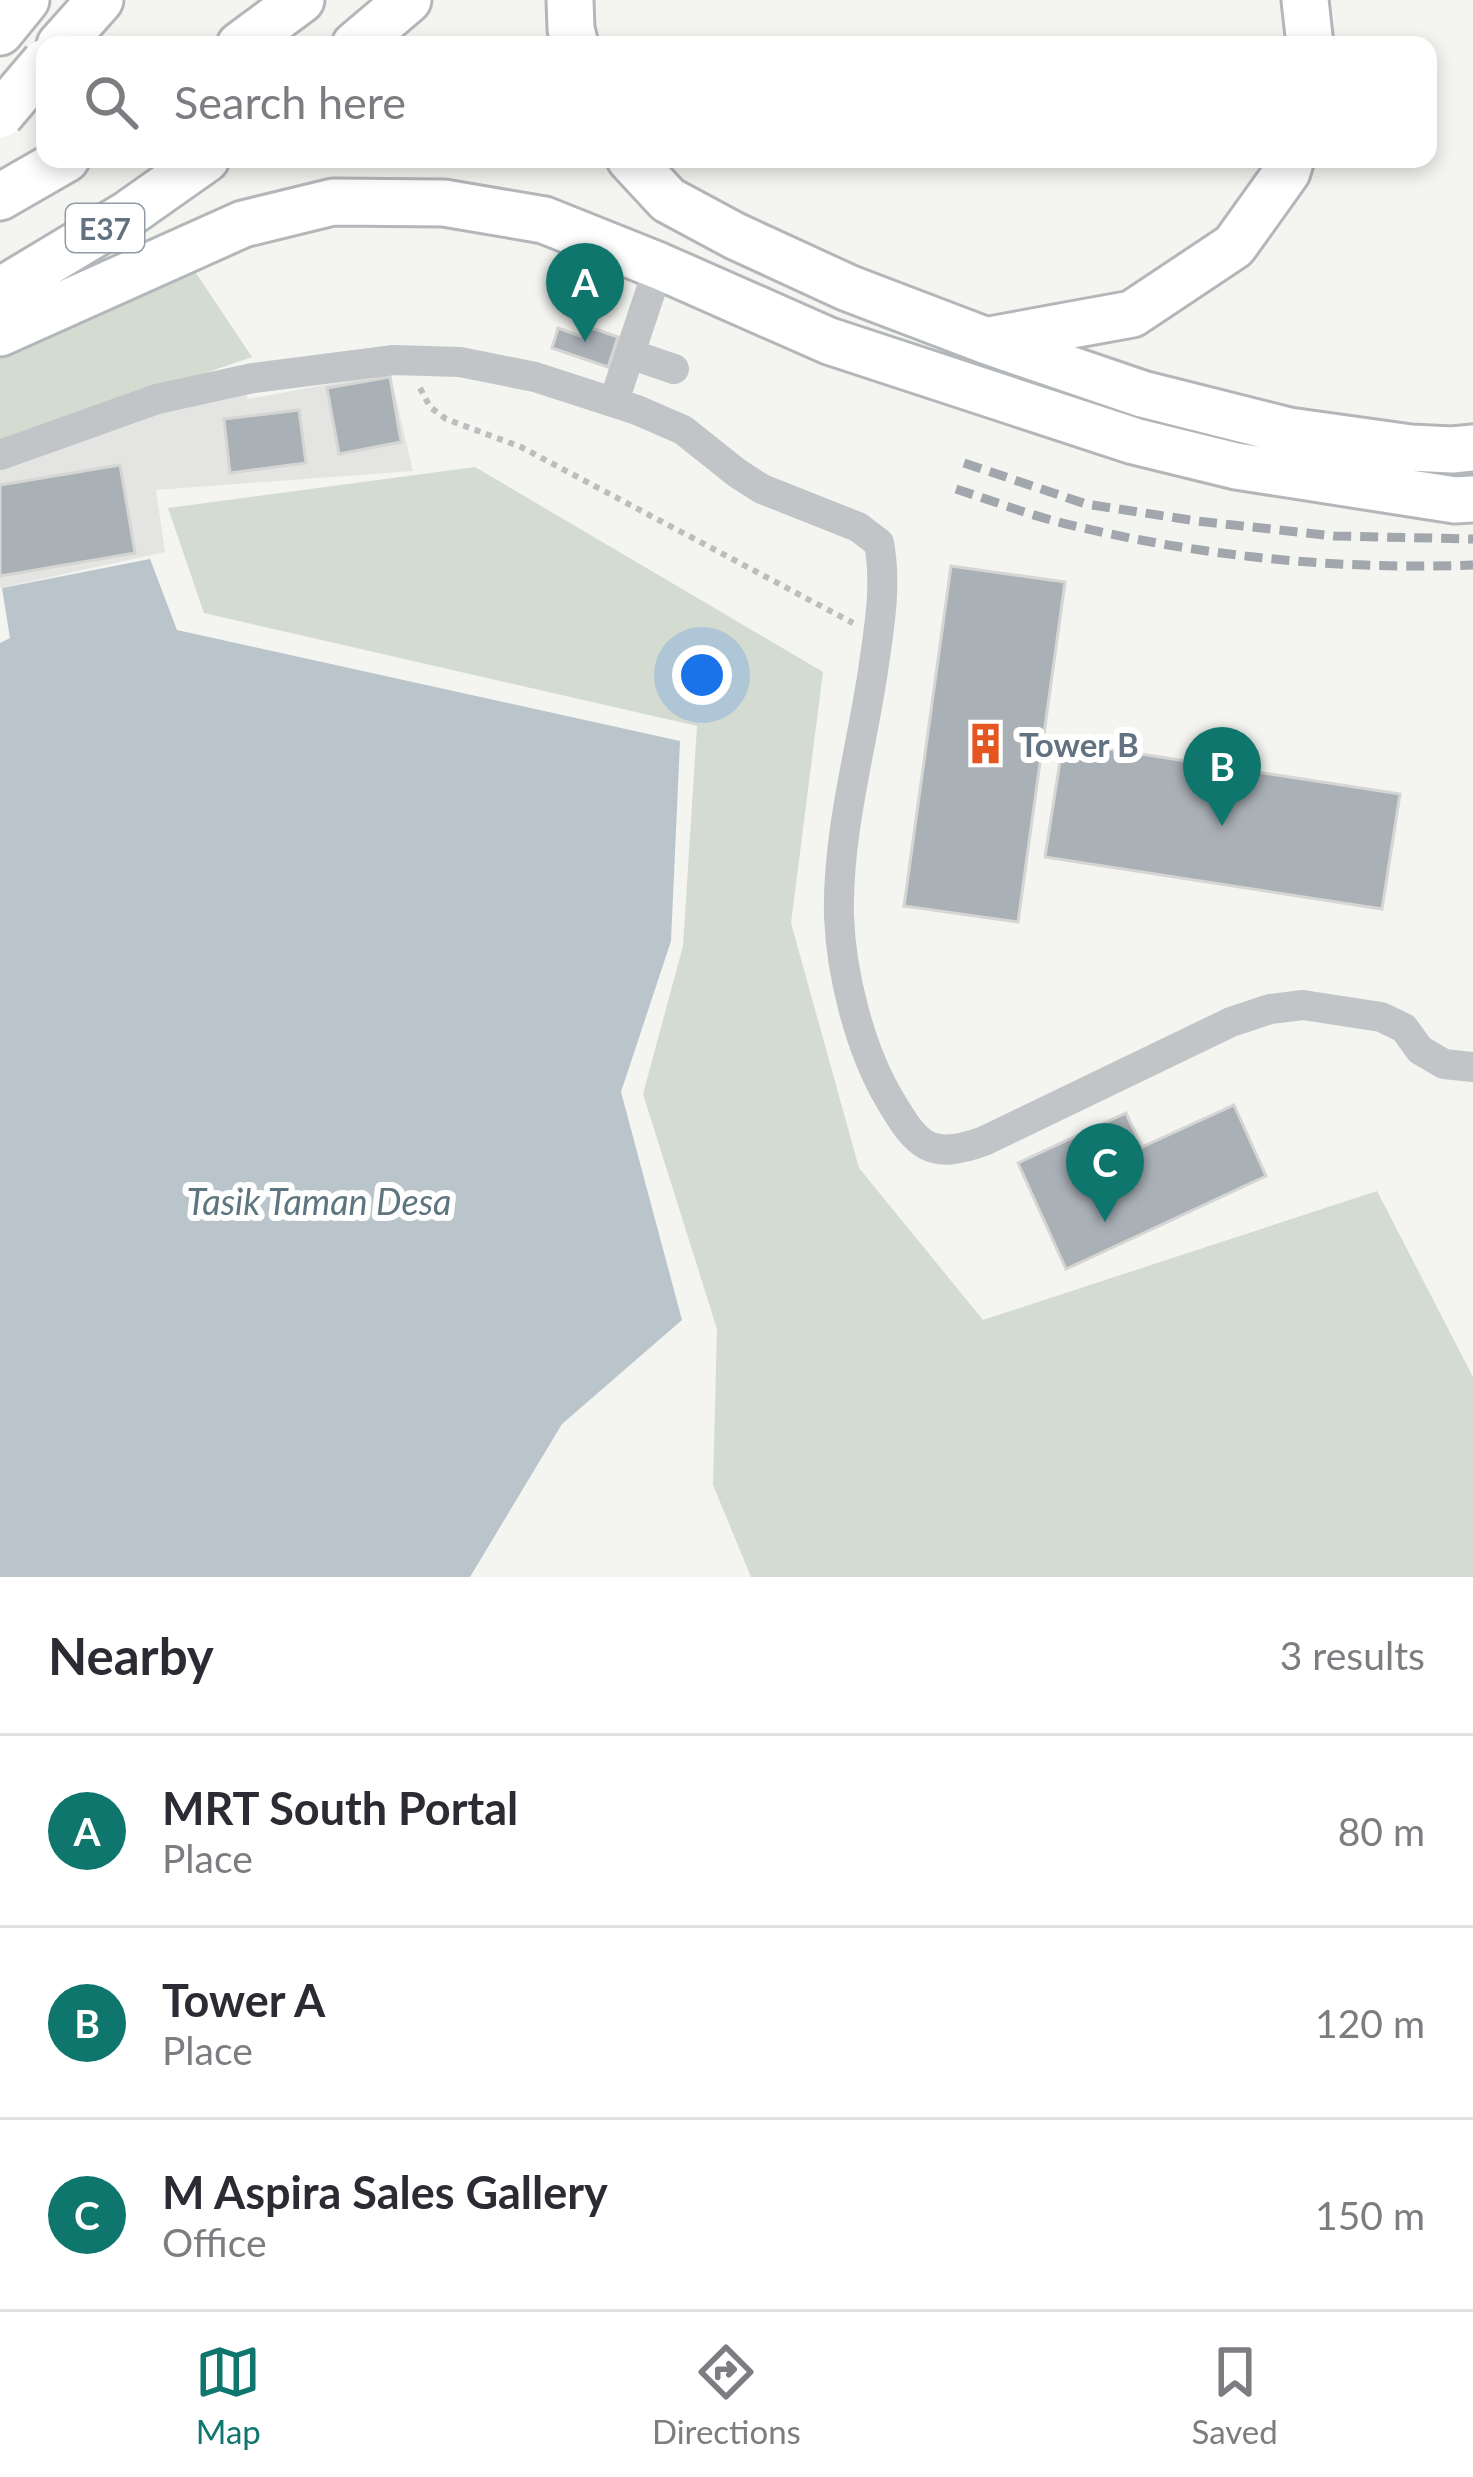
<!DOCTYPE html>
<style>
body{margin:0;font-family:Lato,sans-serif;background:#f7f7f7;color:#2b2b33}
.you{position:absolute;left:702px;top:675px;width:42px;height:42px;margin:-30px;border:9px solid #fff;border-radius:50%;background:#1a73e8;box-shadow:0 0 0 18px #1a73e833}
.badge{display:grid;place-items:center;width:78px;height:78px;border-radius:50%;background:#0f766e;color:#fff;font-size:39px;font-weight:700}
.pin{position:absolute;translate:-50% -99px;filter:drop-shadow(0 3px 6px #0008)}
.pin::after{content:'';position:absolute;top:63px;width:42px;height:36px;background:inherit;clip-path:polygon(0 0,100% 0,50% 100%)}
.list{margin:0;padding:0;list-style:none}
h2{display:flex;justify-content:space-between;align-items:center;height:156px;margin:0;padding:0 48px;font-size:51px}
h2 small{font-size:39px;font-weight:400;color:#7c7c81}
.list li{display:grid;grid-template-columns:78px 1fr auto;gap:36px;align-items:center;box-sizing:border-box;height:192px;padding:0 48px;border-top:3px solid #e1e1e2}
.list b{display:block;font-size:45px;white-space:nowrap}
.list p{margin:0;font-size:39px;white-space:nowrap;color:#7c7c81}
.list em{font-size:39px;font-style:normal;color:#7c7c81}
.icon{flex:none;width:66px;height:66px;fill:none;stroke:currentColor;stroke-width:2;stroke-linecap:round;stroke-linejoin:round}
.map{position:relative;flex:none;width:1473px;height:1577px;overflow:hidden}
.search{position:absolute;background:#fff;box-shadow:0 6px 18px #0003;left:36px;right:36px;top:36px;height:132px;display:flex;align-items:center;gap:30px;box-sizing:border-box;padding:0 42px;border-radius:24px;color:#7c7c81;font-size:45px}
.sheet{height:732px;background:#fff}
nav{display:flex;justify-content:space-around;align-items:center;box-sizing:border-box;height:168px;border-top:3px solid #e1e1e2;background:#fff;font-size:33px;color:#7c7c81}
nav a{display:grid;justify-items:center;gap:6px}
nav .on{color:#0f766e}
.map>svg:first-child{display:block}
.built{fill:#e4e5e3}
.green{fill:#d4dbd1}
.water{fill:#bac5cb}
.building{fill:#a9b0b6;stroke:#d5d5d3;stroke-width:3}
.lines{fill:none;stroke-linecap:round;stroke-linejoin:round}
.highway-casing{stroke:#b4b7ba;stroke-width:51}
.path{stroke:#bbbdbf;stroke-width:6;stroke-dasharray:6 6;stroke-linecap:butt}
.minor{stroke:#c1c5c8;stroke-width:30}
.highway{stroke:#fff;stroke-width:45}
.rail{stroke:#a1a7ad;stroke-width:9;stroke-dasharray:18 9;stroke-linecap:butt}
.highway-bridge-casing{stroke:#b4b7ba;stroke-width:51;stroke-linecap:butt}
.highway-bridge{stroke:#fff;stroke-width:45}
.labels{text-anchor:middle;dominant-baseline:central;stroke-width:12;stroke-linejoin:round;paint-order:stroke}
.shield{fill:#fff;stroke:#919ca7;stroke-width:3}
.shield-label{font-size:30px;font-weight:bold;fill:#627281}
.poi-label{font-size:33px;font-weight:bold;fill:#627281;stroke:#fff;text-anchor:start}
.water-label{font-size:36px;font-style:italic;fill:#5e757f;stroke:#fff}
</style>
<div class="map">
<svg width="1473" height="1577" viewBox="0 0 1473 1577">
<rect width="100%" height="100%" fill="#f4f4f0"/>
<!-- built -->
<path class="built" d="M 238,367 L 248,399 L 390,373 L 413,471 L 156,490 L 165,552 L 0,588 L 0,448 Z"/>
<!-- green -->
<path class="green" d="M 192,267 L 252,357 L 0,443 L 0,357 Z
M 475,467 L 823,672 L 791,923 L 859,1168 L 983,1320 L 1377,1191 L 1473,1377 L 1473,1577 L 751,1577 L 713,1485 L 717,1329 L 643,1094 L 683,946 L 697,726 L 204,613 L 168,508 Z"/>
<!-- water -->
<path class="water" d="M 150,559 L 177,630 L 680,741 L 671,941 L 621,1092 L 682,1320 L 562,1424 L 470,1577 L 0,1577 L 0,643 L 10,638 L 2,588 Z"/>
<!-- building -->
<path class="building" d="M 583,325 L 618,337 L 608,367 L 552,348 L 558,328 L 580,336 Z
M 390,377 L 401,442 L 339,454 L 327,388 Z
M 299,410 L 306,463 L 230,473 L 224,419 Z
M 120,465 L 135,553 L 0,576 L 0,485 Z
M 951,566 L 1065,582 L 1018,922 L 904,906 Z
M 1063,742 L 1400,794 L 1382,909 L 1045,857 Z
M 1234,1105 L 1266,1176 L 1066,1269 L 1018,1163 L 1126,1113 L 1142,1147 Z"/>
<g class="lines">
<defs>
<path id="highway" d="M 570,0 L 571,29 L 575,45
M 1305,0 L 1310,45
M 0,32 L 26,0
M 60,45 L 100,0
M 240,45 L 301,0
M 355,45 L 408,0
M 630,159 L 668,200 L 735,236 L 848,288 L 987,341 L 1142,394 L 1289,431 L 1411,448 L 1452,450 L 1473,448
M 0,197 L 66,159
M 0,291 L 128,214 L 206,159
M 0,333 L 243,224 L 333,202 L 444,203 L 544,220 L 659,266 L 829,341 L 1134,441 L 1236,466 L 1455,500 L 1473,499
M 990,340 L 1132,314 L 1234,246 L 1287,172 L 1291,159"/>
</defs>
<!-- highway casing -->
<use href="#highway" class="highway-casing"/>
<!-- path -->
<path class="path" d="M 420,388 L 430,407 L 446,419 L 521,447 L 853,623"/>
<!-- minor -->
<path class="minor" d="M 630,354 L 674,369
M 619,386 L 659,266
M 0,455 L 157,399 L 253,378 L 394,360 L 460,362 L 535,377 L 637,410 L 683,430 L 737,473 L 762,489 L 858,527 L 879,543 C 887,586 879,628 873,671 C 861,751 837,834 839,916 C 841,974 860,1050 890,1100 C 917,1146 930,1161 984,1141 L 1231,1022 L 1270,1009 L 1303,1005 L 1381,1017 L 1404,1028 L 1420,1050 L 1444,1064 L 1473,1067"/>
<!-- highway -->
<use href="#highway" class="highway"/>
<!-- rail -->
<path class="rail" d="M 964,463 L 1086,504 L 1197,521 L 1334,536 L 1473,539
M 956,489 C 996,502 1037,518 1079,527 C 1207,557 1342,570 1473,565"/>
<defs>
<path id="highway-bridge" d="M 0,115 L 45,62"/>
</defs>
<!-- highway-bridge casing -->
<use href="#highway-bridge" class="highway-bridge-casing"/>
<!-- highway-bridge -->
<use href="#highway-bridge" class="highway-bridge"/>
</g>
<!-- icons -->
<defs>
<symbol id="building-bare" viewBox="-9 -9 18 18"><path d="M-4-6H4V6H1V3H-1V6H-4ZM-2.5-4.3h1.7v1.8h-1.7ZM.8-4.3h1.7v1.8H.8ZM-2.5-1h1.7V.8h-1.7ZM.8-1h1.7V.8H.8Z" fill="#e45520" stroke="#fff" stroke-width="2.5" paint-order="stroke"/></symbol>
</defs>
<g fill-rule="evenodd">
<use href="#building-bare" x="956" y="714" width="59" height="59"/>
</g>
<g class="labels">
<!-- shield labels -->
<rect class="shield" x="66" y="204" width="78" height="48" rx="9"/>
<g class="shield-label">
<text x="105" y="228">E37</text>
</g>
<!-- poi labels -->
<g class="poi-label">
<text x="1019" y="744">Tower B</text>
</g>
<!-- water labels -->
<g class="water-label">
<text x="319" y="1201">Tasik Taman Desa</text>
</g>
</g>
</svg>
<div class="you"></div>
<div class="pin badge" style="left:585px;top:342px">A</div>
<div class="pin badge" style="left:1222px;top:826px">B</div>
<div class="pin badge" style="left:1105px;top:1222px">C</div>
<div class="search"><svg class="icon" aria-label="search" viewBox="0 0 24 24"><circle cx="10" cy="10" r="6"/><path d="M15 15l6 6"/></svg>Search here</div>
</div>
<section class="sheet">
<h2>Nearby<small>3 results</small></h2>
<ul class="list">
<li><span class="badge">A</span><div><b>MRT South Portal</b><p>Place</p></div><em>80 m</em></li>
<li><span class="badge">B</span><div><b>Tower A</b><p>Place</p></div><em>120 m</em></li>
<li><span class="badge">C</span><div><b>M Aspira Sales Gallery</b><p>Office</p></div><em>150 m</em></li>
</ul>
</section>
<nav>
<a class="on"><svg class="icon" aria-label="map" viewBox="0 0 24 24"><path d="M3 6l6-2 6 2 6-2v14l-6 2-6-2-6 2zM9 4v14M15 6v14"/></svg>Map</a>
<a><svg class="icon" aria-label="directions" viewBox="0 0 24 24"><path d="M12 3l9 9-9 9-9-9zM9 14v-3h6M13 9l2 2-2 2"/></svg>Directions</a>
<a><svg class="icon" aria-label="saved" viewBox="0 0 24 24"><path d="M7 4h10v16l-5-4-5 4z"/></svg>Saved</a>
</nav>
